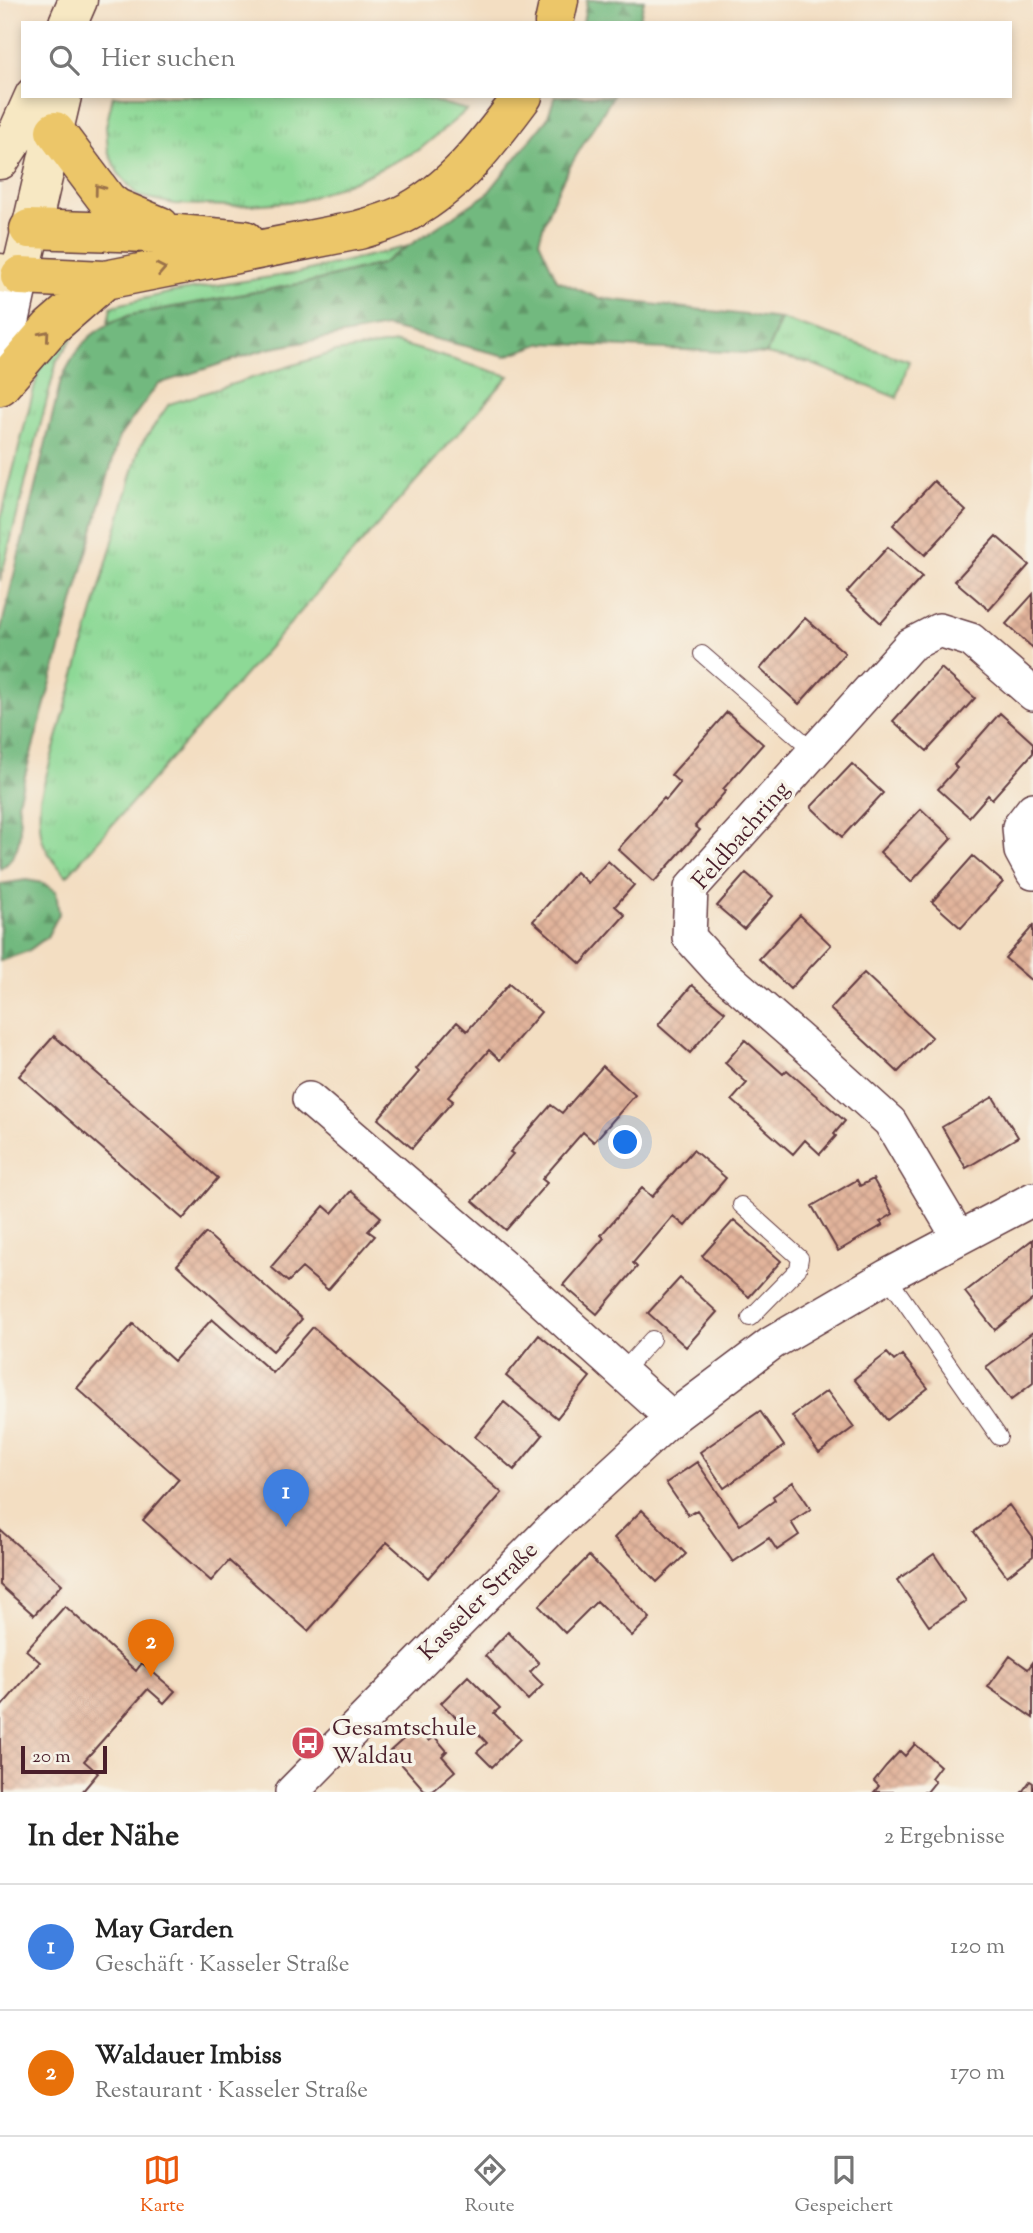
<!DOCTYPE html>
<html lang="de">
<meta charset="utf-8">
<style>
body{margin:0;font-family:"Sorts Mill Goudy",serif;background:#f6f6f6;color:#222}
.scale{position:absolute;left:21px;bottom:18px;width:86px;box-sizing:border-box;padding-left:7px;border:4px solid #4a1f2b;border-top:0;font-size:19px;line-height:24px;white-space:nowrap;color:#4a1f2b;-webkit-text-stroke:5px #f7f3e8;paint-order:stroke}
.you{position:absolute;left:626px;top:1143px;width:24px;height:24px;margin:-18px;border:5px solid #fff;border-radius:50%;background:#1a73e8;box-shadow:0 0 0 10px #1a73e833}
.badge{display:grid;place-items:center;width:46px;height:46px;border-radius:50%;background:#ea580c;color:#fff;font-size:23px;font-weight:700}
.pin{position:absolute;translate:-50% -58px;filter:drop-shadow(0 2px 4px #0008)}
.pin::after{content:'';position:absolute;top:37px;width:24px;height:21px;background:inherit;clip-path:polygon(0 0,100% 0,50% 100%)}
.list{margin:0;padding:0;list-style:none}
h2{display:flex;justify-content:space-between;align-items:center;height:91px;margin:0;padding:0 28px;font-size:30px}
h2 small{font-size:23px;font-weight:400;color:#767676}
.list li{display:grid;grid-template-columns:46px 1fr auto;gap:21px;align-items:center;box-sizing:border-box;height:126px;padding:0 28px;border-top:2px solid #e0e0e0}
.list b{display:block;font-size:26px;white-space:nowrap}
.list p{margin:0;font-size:23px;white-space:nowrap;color:#767676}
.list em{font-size:23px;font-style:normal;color:#767676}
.icon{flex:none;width:38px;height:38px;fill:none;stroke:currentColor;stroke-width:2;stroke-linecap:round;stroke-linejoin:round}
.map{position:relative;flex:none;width:1033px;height:1792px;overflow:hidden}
.search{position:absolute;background:#fff;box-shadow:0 4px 10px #0003;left:21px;right:21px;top:21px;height:77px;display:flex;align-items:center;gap:18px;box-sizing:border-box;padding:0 24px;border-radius:0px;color:#767676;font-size:26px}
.sheet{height:343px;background:#fff}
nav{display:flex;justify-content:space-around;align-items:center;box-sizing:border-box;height:98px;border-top:2px solid #e0e0e0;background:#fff;font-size:19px;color:#767676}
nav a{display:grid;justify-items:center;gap:4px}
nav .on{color:#ea580c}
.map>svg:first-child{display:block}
.grass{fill:url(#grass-tufts);stroke:#6c7c60;stroke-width:2}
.forest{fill:url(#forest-firs);stroke:#5e6c55;stroke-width:2}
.building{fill:url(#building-cross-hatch)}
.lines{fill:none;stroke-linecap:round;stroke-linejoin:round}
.service-casing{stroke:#633c42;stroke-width:18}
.minor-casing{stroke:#633c42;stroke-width:36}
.tertiary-casing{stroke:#633c42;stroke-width:41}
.secondary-casing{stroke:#633c42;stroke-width:41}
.motorway-casing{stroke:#633c42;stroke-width:41}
.service{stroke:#fff;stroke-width:16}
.minor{stroke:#fff;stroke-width:33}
.tertiary{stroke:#fff;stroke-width:38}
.secondary{stroke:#f7e8c3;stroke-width:38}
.motorway{stroke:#ecc669;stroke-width:38}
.oneway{stroke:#9b724a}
.labels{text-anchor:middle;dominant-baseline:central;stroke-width:7;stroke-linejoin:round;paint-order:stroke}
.street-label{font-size:24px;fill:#4a1f2b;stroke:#f7f3e8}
.poi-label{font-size:24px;fill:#4a1f2b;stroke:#f7f3e8;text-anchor:start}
</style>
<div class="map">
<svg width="1033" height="1792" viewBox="0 0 1033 1792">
<defs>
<pattern id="grass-tufts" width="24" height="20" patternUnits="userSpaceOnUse" patternTransform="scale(1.75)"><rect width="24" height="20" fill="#8dd996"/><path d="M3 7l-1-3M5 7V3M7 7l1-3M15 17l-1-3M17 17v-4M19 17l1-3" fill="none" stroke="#7bba81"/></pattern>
<pattern id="forest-firs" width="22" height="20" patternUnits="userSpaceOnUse" patternTransform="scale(1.75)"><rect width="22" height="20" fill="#72b97f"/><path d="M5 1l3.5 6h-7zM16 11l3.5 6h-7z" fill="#609668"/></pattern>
<pattern id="building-cross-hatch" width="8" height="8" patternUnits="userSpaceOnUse" patternTransform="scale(1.75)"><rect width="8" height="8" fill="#e2b49b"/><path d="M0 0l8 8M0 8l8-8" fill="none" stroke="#c39a86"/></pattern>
</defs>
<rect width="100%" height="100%" fill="#f7f3e8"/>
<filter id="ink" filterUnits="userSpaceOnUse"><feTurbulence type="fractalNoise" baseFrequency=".0143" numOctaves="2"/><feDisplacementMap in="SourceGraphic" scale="14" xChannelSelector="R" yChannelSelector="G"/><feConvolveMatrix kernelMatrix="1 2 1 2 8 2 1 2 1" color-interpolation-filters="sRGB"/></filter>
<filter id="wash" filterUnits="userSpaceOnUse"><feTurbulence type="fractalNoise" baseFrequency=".00686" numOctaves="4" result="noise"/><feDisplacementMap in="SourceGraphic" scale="28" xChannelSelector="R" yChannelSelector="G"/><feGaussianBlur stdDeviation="1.57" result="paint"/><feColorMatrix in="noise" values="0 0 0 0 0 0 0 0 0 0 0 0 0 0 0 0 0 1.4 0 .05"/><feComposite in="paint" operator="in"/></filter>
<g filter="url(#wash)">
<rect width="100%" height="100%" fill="#f3dec2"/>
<!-- grass -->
<path class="grass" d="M 113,96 L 415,96 L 467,110 L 419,150 L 359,179 L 301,201 L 234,206 L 174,204 L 138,196 L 118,173 L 108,151 L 106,126 Z
M 410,246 L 381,264 L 315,281 L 131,315 L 108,323 L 111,307 L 117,305 L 173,292 L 297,273 Z
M 92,314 L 93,316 L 79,328 L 57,361 L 0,581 L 0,522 L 38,373 L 46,355 Z
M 781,319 L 909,361 L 897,398 L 810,363 L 766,354 Z
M 397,343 L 509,376 L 67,876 C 40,848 38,836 40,798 L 140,446 L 169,404 L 335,352 Z"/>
<!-- forest -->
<path class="forest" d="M 587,0 L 644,0 L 639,23 L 583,23 Z
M 555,96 L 613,96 C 584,144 553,186 539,241 L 557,280 L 598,298 L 781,319 L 766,354 L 543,343 L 506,356 L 386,327 L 267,349 L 158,384 L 119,437 L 18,801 C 21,826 24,854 0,869 L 0,633 L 61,380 C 79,343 91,329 131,315 L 315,281 L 381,264 L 487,194 L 547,119 Z
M 26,880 L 43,883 L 56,891 L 59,914 L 47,937 L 28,951 L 0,961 L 0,884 Z"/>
<g id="blocks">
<!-- building -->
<path class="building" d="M 934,481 L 966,511 L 925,555 L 893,525 Z
M 996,536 L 1029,565 L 989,610 L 955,581 Z
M 888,547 L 922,577 L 881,623 L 847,592 Z
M 1033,594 L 1033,648 L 1006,624 Z
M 805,618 L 845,653 L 799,704 L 760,669 Z
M 941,668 L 975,698 L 927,751 L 893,721 Z
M 727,712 L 763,744 L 723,789 L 726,791 L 695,826 L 700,830 L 654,882 L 618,849 L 664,798 L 666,800 L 680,783 L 671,775 Z
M 1000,713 L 1033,743 L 1033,753 L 992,799 L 988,795 L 969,817 L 938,789 L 957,768 L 954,765 Z
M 852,764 L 883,793 L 842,837 L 811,807 Z
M 921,809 L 952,838 L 911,882 L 880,852 Z
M 973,856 L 1003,882 L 961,928 L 932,902 Z
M 608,861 L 634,885 L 615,906 L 625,915 L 581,964 L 533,921 L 576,872 L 588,883 Z
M 746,873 L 773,896 L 744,929 L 717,906 Z
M 800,915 L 831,945 L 790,989 L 759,959 Z
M 1033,926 L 1033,982 L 1005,958 Z
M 864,973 L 932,1037 L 898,1072 L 830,1009 Z
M 509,984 L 541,1012 L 500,1060 L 489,1050 L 448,1097 L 453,1101 L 412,1148 L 378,1119 L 419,1072 L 416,1069 L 457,1022 L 467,1031 Z
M 692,985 L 725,1012 L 690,1053 L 658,1025 Z
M 54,1036 L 218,1178 L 183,1219 L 19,1076 Z
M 745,1040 L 783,1074 L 787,1070 L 845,1121 L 834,1134 L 836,1136 L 820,1154 L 805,1140 L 793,1154 L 732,1100 L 747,1083 L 725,1063 Z
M 603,1066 L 635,1095 L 594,1142 L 583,1132 L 542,1179 L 547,1183 L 506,1230 L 473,1201 L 513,1154 L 510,1152 L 551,1105 L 562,1113 Z
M 993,1097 L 1018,1137 L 966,1168 L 942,1127 Z
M 693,1150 L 726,1178 L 685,1226 L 673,1216 L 633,1263 L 637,1267 L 597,1314 L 563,1285 L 604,1238 L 601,1235 L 642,1188 L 652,1197 Z
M 873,1179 L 893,1214 L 880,1222 L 883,1225 L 838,1251 L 812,1206 L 857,1180 L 860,1186 Z
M 351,1191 L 381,1217 L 368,1231 L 375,1236 L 328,1290 L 302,1268 L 288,1282 L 271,1267 L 324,1206 L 332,1213 Z
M 734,1220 L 781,1261 L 749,1297 L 702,1256 Z
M 206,1233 L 302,1319 L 273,1351 L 177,1265 Z
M 1033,1239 L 1033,1299 L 995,1330 L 965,1292 Z
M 680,1278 L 717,1312 L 686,1347 L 648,1313 Z
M 212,1319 L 273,1373 L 313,1327 L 502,1493 L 428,1578 L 387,1542 L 308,1631 L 229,1561 L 211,1581 L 143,1520 L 179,1479 L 77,1388 L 133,1324 L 174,1361 Z
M 1033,1332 L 1033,1383 L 1011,1400 L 986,1367 Z
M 539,1335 L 590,1377 L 557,1418 L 506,1376 Z
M 887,1353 L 894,1361 L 902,1355 L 928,1388 L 887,1420 L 854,1379 Z
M 827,1391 L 854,1427 L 819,1453 L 792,1416 Z
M 504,1402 L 543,1435 L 514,1470 L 475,1437 Z
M 760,1411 L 784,1446 L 724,1488 L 700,1452 Z
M 697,1462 L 740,1525 L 775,1500 L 773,1496 L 793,1482 L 811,1509 L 791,1522 L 799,1535 L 777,1550 L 769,1538 L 733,1562 L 697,1510 L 688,1515 L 666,1483 Z
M 1009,1505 L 1033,1538 L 1033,1556 L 1007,1576 L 974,1532 Z
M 642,1510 L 686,1554 L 657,1582 L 614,1538 Z
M 0,1530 L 62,1584 L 34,1615 L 0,1585 Z
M 934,1554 L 966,1601 L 929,1626 L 897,1580 Z
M 589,1556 L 650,1618 L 632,1636 L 597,1601 L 565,1633 L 539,1606 Z
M 65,1606 L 136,1671 L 142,1663 L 175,1691 L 164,1703 L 148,1689 L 84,1761 L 98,1773 L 82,1792 L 0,1792 L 0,1708 L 40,1662 L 26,1650 Z
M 508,1632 L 539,1663 L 530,1672 L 543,1685 L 528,1700 L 485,1656 Z
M 1010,1656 L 1028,1669 L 1033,1662 L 1033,1718 L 988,1687 Z
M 468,1676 L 500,1708 L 494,1713 L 520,1739 L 492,1767 L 477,1752 L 487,1743 L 476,1731 L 473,1734 L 441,1703 Z
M 417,1727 L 429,1741 L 435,1737 L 447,1751 L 442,1756 L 455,1771 L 431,1792 L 426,1792 L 390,1751 Z
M 915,1744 L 940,1766 L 931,1778 L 935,1782 L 927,1792 L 874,1792 L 879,1786 L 874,1781 L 886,1766 L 900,1751 L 905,1756 Z
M 1030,1781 L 1033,1783 L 1033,1792 L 1022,1792 Z"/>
</g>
</g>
<g filter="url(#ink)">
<use href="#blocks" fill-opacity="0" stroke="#633c42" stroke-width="2"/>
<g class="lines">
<defs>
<path id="service" d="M 702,654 L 815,752
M 741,1205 L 800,1258 L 798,1269 L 750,1318
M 887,1276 L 999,1437
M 622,1372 L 652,1339"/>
<path id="minor" d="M 1033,809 L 1019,827 L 1021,851 L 1033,873
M 309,1099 L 508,1270 L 672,1418
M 959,1238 L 890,1122 L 804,1044 L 718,969 L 689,937 L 691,888 L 910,645 L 939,630 L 971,640 L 1033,694
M 292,1792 L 551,1529 L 672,1418 L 772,1343 L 887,1276 L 1033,1199"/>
<path id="tertiary" d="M 0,368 L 20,276"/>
<path id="secondary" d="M 68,23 L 78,0
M 0,160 L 17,134 L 34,96
M 0,273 L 20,276 L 62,96"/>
<path id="motorway" d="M 554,23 L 559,0
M 55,131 L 107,200 L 117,208 L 160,226
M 29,229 L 178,234 L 245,240
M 20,276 L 105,280 L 359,230 C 372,226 387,222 400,216 C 454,190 488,143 523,96
M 0,386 L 51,327 L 105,280"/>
</defs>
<!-- service casing -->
<use href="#service" class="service-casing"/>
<!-- minor casing -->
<use href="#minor" class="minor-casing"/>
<!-- tertiary casing -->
<use href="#tertiary" class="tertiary-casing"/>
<!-- secondary casing -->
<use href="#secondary" class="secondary-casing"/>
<!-- motorway casing -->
<use href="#motorway" class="motorway-casing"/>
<!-- service -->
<use href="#service" class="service"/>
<!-- minor -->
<use href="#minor" class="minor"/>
<!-- tertiary -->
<use href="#tertiary" class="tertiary"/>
<!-- secondary -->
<use href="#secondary" class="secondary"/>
<!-- motorway -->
<use href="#motorway" class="motorway"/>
</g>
<!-- one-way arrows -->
<defs><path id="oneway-chevron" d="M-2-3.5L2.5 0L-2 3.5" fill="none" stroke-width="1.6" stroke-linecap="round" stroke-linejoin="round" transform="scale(1.75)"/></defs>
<g class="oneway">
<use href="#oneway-chevron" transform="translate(99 189) rotate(-127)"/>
<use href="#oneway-chevron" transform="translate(161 269) rotate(-11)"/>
<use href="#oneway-chevron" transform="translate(45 335) rotate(-49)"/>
</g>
</g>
<!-- icons -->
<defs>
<symbol id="bus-disc" viewBox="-11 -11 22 22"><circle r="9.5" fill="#d1495b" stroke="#f7f3e8"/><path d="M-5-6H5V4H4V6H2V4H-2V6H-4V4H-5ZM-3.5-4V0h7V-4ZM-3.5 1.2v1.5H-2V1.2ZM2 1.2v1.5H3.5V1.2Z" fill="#fff"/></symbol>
</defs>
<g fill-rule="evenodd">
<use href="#bus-disc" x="289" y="1724" width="38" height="38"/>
</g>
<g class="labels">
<!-- street labels -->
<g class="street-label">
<text transform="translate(742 836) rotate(-49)">Feldbachring</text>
<text transform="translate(479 1602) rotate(-45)">Kasseler Straße</text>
</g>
<!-- poi labels -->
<g class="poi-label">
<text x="332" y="1729">Gesamtschule<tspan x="332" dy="28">Waldau</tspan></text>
</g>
</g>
</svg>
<div class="scale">20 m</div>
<div class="you"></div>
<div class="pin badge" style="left:286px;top:1527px;background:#3f7fe0">1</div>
<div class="pin badge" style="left:151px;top:1677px;background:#e8710a">2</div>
<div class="search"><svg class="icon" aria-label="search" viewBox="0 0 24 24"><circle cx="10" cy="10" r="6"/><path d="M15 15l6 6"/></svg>Hier suchen</div>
</div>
<section class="sheet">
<h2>In der Nähe<small>2 Ergebnisse</small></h2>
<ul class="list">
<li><span class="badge" style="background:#3f7fe0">1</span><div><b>May Garden</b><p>Geschäft · Kasseler Straße</p></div><em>120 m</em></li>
<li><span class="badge" style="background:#e8710a">2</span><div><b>Waldauer Imbiss</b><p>Restaurant · Kasseler Straße</p></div><em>170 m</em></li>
</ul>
</section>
<nav>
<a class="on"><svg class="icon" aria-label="map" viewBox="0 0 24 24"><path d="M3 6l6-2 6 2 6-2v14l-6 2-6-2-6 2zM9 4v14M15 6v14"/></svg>Karte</a>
<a><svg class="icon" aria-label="directions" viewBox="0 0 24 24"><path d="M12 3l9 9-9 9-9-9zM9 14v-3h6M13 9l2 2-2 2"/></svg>Route</a>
<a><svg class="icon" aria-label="saved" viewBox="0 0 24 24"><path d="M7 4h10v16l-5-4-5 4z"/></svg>Gespeichert</a>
</nav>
